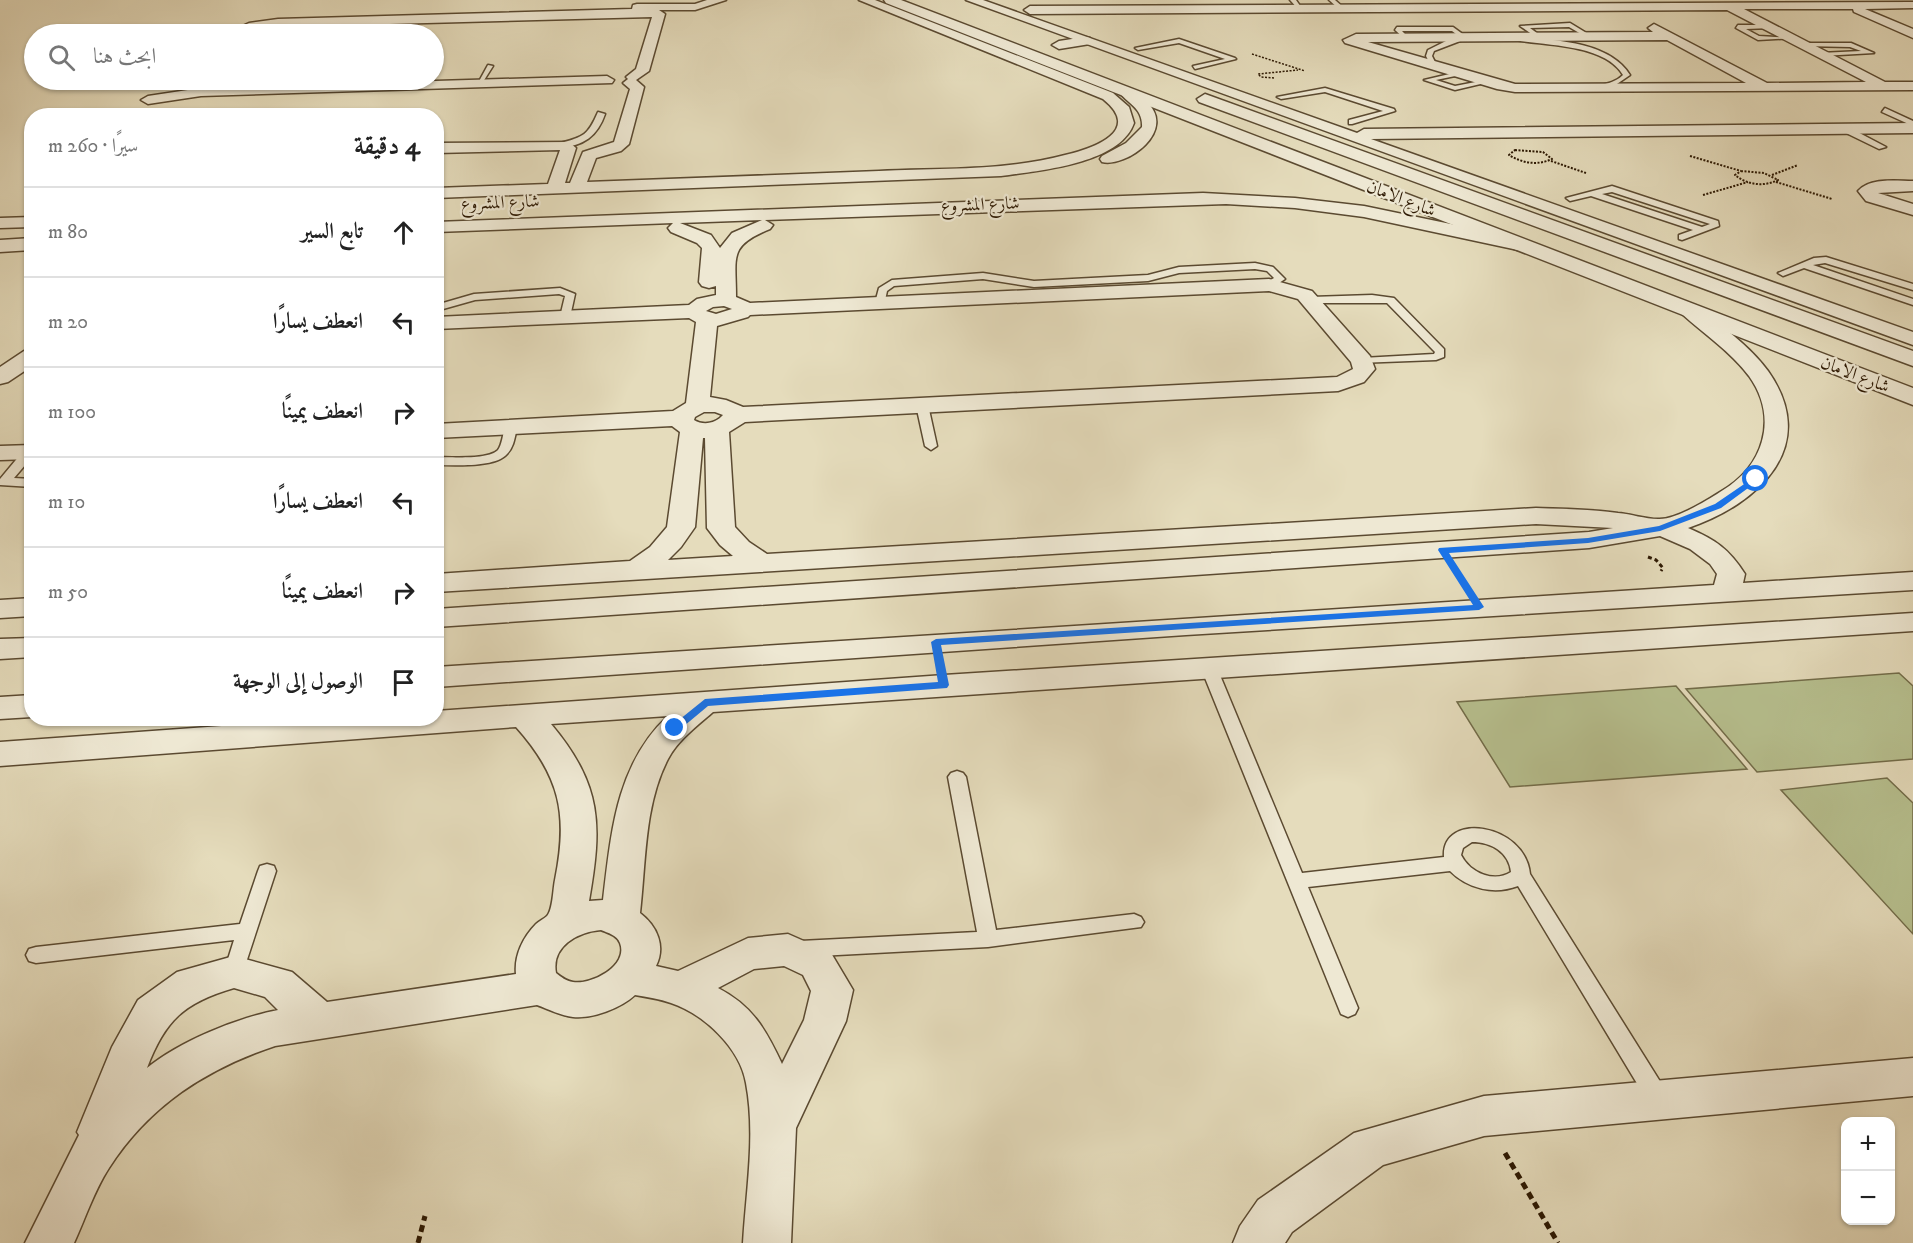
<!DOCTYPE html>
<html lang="ar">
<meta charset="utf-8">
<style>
body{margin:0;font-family:"IM FELL DW Pica",Amiri,serif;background:#f2f2f2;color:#222;direction:rtl}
.controls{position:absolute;right:18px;bottom:18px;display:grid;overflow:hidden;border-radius:12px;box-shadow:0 2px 4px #0004}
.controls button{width:54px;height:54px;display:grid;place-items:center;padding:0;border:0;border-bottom:2px solid #e0e0e0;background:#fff;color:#222;font:30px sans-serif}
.stop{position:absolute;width:18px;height:18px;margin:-14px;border:4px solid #1a73e8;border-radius:50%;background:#fff}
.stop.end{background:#1a73e8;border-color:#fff;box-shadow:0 2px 6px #0008}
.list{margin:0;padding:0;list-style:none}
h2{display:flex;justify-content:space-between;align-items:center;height:78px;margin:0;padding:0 24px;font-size:26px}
h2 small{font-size:20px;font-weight:400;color:#767676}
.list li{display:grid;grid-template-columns:39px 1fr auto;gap:18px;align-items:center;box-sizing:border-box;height:90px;padding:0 24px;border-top:2px solid #e0e0e0}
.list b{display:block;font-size:22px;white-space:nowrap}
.list em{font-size:20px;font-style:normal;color:#767676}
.icon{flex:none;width:33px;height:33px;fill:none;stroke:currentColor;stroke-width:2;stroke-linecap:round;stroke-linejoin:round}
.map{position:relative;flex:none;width:1913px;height:1243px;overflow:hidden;direction:ltr}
.search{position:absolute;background:#fff;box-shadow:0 2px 4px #0004;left:24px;top:24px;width:420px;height:66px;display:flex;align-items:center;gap:15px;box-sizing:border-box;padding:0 21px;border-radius:33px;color:#767676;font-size:22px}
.panel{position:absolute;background:#fff;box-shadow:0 2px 4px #0004;left:24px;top:108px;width:420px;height:618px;border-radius:24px;direction:rtl}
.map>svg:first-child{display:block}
.green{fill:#b7c08f;stroke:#726c49;stroke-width:1.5}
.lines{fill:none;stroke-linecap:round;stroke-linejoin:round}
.service-casing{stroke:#5b4a31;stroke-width:3}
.minor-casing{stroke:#5b4a31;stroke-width:3}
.tertiary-casing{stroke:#5b4a31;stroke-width:3}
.path-far3{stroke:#2d1903;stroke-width:1.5;stroke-dasharray:2 1.5;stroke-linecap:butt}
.path-far2{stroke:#2d1903;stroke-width:2;stroke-dasharray:2 1.5;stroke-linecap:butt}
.path-far1{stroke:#2d1903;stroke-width:3;stroke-dasharray:4 3;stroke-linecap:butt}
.path{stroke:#2d1903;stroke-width:5;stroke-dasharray:7 4.5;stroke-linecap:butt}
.service{fill:#eee8d3;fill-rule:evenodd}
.minor{fill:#eee8d3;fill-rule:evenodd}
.tertiary{fill:#eee8d3;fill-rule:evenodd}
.route{fill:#1a73e8}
.labels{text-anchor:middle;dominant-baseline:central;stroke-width:4.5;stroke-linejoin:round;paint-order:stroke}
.far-street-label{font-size:18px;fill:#2d1903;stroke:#eee8d3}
</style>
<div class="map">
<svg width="1913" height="1243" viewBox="0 0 1913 1243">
<rect width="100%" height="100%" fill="#e5dcbc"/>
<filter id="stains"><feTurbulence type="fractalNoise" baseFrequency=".00333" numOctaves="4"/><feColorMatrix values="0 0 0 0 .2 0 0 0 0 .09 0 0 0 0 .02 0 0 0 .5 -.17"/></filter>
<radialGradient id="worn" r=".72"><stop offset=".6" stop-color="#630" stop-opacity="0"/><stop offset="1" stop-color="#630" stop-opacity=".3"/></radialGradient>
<!-- green -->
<path class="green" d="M 1899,673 L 1913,686 L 1913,759 L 1757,772 L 1686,689 Z
M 1676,686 L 1747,769 L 1510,787 L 1457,702 Z
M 1887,778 L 1913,803 L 1913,934 L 1781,790 Z"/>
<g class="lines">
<defs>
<path id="service" d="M 1290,0 L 1296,0 L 1303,10 L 1299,10 Z
M 1329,0 L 1335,0 L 1344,8 L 1339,9 Z
M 1570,23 L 1593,37 L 1588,38 L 1569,27 L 1530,28 L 1541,36 L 1539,39 L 1520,26 Z
M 1738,25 L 1769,25 L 1771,28 L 1746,29 L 1759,36 L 1794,38 L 1758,40 L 1736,28 Z
M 1397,27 L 1453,27 L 1468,38 L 1434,51 L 1432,56 L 1435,62 L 1445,69 L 1442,71 L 1430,64 L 1426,56 L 1428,50 L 1448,40 L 1460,37 L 1452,31 L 1402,31 L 1409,38 L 1406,40 L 1395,30 Z
M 1517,37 C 1553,40 1609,41 1630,75 L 1614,86 L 1593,89 L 1593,87 C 1604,84 1615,83 1623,75 C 1605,44 1547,46 1515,40 Z
M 1179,39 L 1235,58 L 1236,59 L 1195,69 L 1193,66 L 1225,59 L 1179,43 L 1138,50 L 1135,48 Z
M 1804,43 L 1851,43 L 1874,53 L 1822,56 L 1820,53 L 1861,51 L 1850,47 L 1802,46 Z
M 488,65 L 493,66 L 481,85 L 477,85 Z
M 1458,72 L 1460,75 L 1436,80 L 1455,86 L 1486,80 L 1489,82 L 1455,90 L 1424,80 Z
M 1325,88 L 1394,109 L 1395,111 L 1352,124 L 1349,124 L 1349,120 L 1383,111 L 1325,92 L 1281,99 L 1277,97 Z
M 1885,108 L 1913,121 L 1913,126 L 1882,112 Z
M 598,112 L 605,114 C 598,135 583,147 560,147 L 560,143 C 584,137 588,135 598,112 Z
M 1842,127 L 1848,127 L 1886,147 L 1879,149 L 1842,131 Z
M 1612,186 L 1718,221 L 1719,226 L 1682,240 L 1679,239 L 1679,235 L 1693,230 L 1591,196 L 1570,201 L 1566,198 ZM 1612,192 L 1710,224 L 1702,227 L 1602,194 Z
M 1826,257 L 1913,284 L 1913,290 L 1825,263 L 1813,265 L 1913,299 L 1913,305 L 1804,268 L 1783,276 L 1778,273 L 1814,258 Z
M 1255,263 L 1273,267 L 1285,279 L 1273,287 L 1265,287 L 1265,283 L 1274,278 L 1267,271 L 1255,269 L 1179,273 L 1148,281 L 1034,287 L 983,279 L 894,286 L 887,291 L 884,305 L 875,303 L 879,288 L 892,280 L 983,273 L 1034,281 L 1148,275 L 1179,267 Z
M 560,288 L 575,294 L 570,317 L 565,320 L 560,317 L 565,296 L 559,294 L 475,300 L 436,311 L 436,305 L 474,294 Z
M 1372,295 L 1394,298 L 1444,349 L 1444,357 L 1436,360 L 1358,363 L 1356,361 L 1362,358 L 1434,354 L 1435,352 L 1387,303 L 1311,303 L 1306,300 L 1311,297 Z
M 922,401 L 928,405 L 937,446 L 931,450 L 925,446 L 916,405 Z
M 511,423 L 517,427 C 515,436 514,447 507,454 C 495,468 454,465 436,465 L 436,457 C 450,457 489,460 498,450 C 502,445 503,434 505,427 Z
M 25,449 L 32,449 L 32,457 L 14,478 L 32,479 L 32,487 L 0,485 L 0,479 Z
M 1209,663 L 1217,668 L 1302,873 L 1444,857 C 1441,811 1525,823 1530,874 L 1666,1091 L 1669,1098 L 1666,1105 L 1658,1108 L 1650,1105 L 1518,886 C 1494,895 1468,889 1450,871 L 1308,887 L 1358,1008 L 1355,1014 L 1348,1017 L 1341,1014 L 1201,668 ZM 1472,842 C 1491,842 1509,852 1511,872 C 1494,883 1470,873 1461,855 L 1463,848 Z
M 957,771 L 963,773 L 966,777 L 996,930 L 1134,914 L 1141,917 L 1144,922 L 1141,927 L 988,947 L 800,957 L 793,955 L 790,949 L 793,943 L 800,941 L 977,932 L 948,777 L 951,773 Z
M 267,864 L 274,866 L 276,871 L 241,978 L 234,980 L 227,978 L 224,972 L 234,940 L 36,963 L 29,961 L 26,955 L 29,949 L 36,947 L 240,924 L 258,871 L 260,866 Z"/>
<path id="minor" d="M 707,0 L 726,0 L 695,10 L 659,10 L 665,14 L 649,71 L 636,80 L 644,87 L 629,144 L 621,151 L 596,158 L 587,182 C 684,178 782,175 879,171 C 941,168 1005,171 1065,155 C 1094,148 1143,131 1103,99 L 859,0 L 875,0 L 1113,93 L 1129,107 L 1134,123 C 1120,164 1038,171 1001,176 L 436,198 L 436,188 L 548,184 L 560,150 L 436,153 L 436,143 L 569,142 L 576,148 L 565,183 L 570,183 L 583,152 L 614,142 L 630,89 L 623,83 L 628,79 L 626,77 L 636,69 L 652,17 L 278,27 C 260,29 242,36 225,34 L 249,23 L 278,19 L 632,9 L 633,5 L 637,4 L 695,4 Z
M 966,0 L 983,0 L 1357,133 L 1364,129 L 1913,123 L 1913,133 L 1371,139 L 1913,332 L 1913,345 Z
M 1913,2 L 1913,8 L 1865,9 L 1913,29 L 1913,38 L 1854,12 L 1853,9 L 1744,9 L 1885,82 L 1913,82 L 1913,90 L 1515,92 L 1497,89 L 1345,43 L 1343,40 L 1356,34 L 1653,32 L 1648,28 L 1654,24 L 1767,83 L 1866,82 L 1727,10 L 1030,14 L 1024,10 L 1030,6 ZM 1667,40 L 1746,83 L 1515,84 L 1368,42 Z
M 607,76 L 614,80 L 612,83 L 201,96 L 148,104 L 141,100 L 148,96 L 201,88 Z
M 1125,87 C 1132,89 1139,95 1145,100 C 1180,131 1125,168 1102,162 L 1100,159 L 1102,156 L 1126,143 L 1142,127 C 1143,108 1128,104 1118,91 Z
M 1913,181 L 1913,191 L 1878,193 L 1913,204 L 1913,215 L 1866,201 L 1858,191 C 1870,177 1897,181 1913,181 Z
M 1203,193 L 1295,198 L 1364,206 L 1518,238 L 1525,240 L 1527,244 L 1525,248 L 1518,250 L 1364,217 L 1295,208 L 1226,204 L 765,220 L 773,225 L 770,229 C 728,246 736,256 736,297 L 750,303 L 1269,279 L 1312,291 L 1370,356 L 1375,369 L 1364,382 L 1338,391 L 745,422 L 729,432 L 735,527 L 749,542 L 767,554 L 1536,508 C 1563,509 1591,509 1618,513 C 1631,514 1645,519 1658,519 C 1675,520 1706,501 1720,492 C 1764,467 1779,418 1749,376 C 1731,352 1704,334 1682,314 L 1679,310 L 1682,306 L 1689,304 L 1696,306 C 1721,326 1749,345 1768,371 C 1821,446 1759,504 1688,528 C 1716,540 1729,549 1745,574 L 1743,583 L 1913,572 L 1913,590 L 1186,635 L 436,687 L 436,667 L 1714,585 L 1717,574 L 1710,564 L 1690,549 L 1660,536 L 1589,548 L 436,627 L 436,609 L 1589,532 L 1613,528 L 1536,524 L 436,592 L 436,574 L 630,561 L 650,547 L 667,527 L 680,432 L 672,426 L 436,438 L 436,424 L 673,411 L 686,403 L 696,322 L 689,318 L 436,329 L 436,317 L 689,305 L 697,299 L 716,295 L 716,286 L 709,288 L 702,286 L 699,282 L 702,248 L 697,243 L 671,232 L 668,228 L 673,223 L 436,232 L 436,222 ZM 762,220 L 732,233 L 720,248 L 711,235 L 680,223 ZM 1269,291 L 1298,299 L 1351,362 L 1353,369 L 1337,377 L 743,407 L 726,400 L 710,397 L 717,326 L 748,317 L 750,315 ZM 724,306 L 732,309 L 716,314 L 706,311 L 713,307 ZM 704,412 L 715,412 L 723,415 C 716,423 704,426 694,420 L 695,417 ZM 703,438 L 705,438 L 707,528 L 720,545 L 733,556 L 668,560 L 681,547 L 695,527 Z
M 32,217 L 32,227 L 0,228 L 0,218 Z
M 32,238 L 32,250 L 0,252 L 0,240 Z
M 32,350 L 32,366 L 8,382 L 0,384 L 0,367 L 24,351 Z
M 32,445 L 32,459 L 0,460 L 0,446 Z
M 32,598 L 32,616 L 0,618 L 0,600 Z
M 1913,613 L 1913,631 L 713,712 C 697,726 678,740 668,759 C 644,805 646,863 640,913 C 657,926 666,946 656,966 L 678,971 L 748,938 L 788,934 L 831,953 L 853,990 L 846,1021 L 796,1128 L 791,1243 L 743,1243 C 746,1191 756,1135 746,1083 C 740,1048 704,1014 671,1003 C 660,999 647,997 635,995 C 621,1008 593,1019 573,1017 C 562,1016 548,1009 537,1005 L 275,1046 C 206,1069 149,1106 109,1168 C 94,1191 85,1219 74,1243 L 25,1243 L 79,1135 L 77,1132 L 112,1047 L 138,1000 L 177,972 L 234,956 L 292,972 L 327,1002 L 516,974 C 514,956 523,937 536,924 C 539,921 544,919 547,916 C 553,910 553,889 555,880 C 568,816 561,777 516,727 L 0,766 L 0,742 L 334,718 L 436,718 L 436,711 L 944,675 ZM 668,716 C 616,764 611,834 603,900 L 589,901 C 602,826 603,786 551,724 ZM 601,930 C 608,933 617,935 620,943 C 629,966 591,985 573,982 C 566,981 561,977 556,973 C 551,946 578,932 601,930 ZM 784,966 L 803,975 L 811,991 L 804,1020 L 782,1064 C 766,1030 753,1006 718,988 L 754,969 ZM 234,988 L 265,997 L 278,1010 C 237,1018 180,1041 147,1068 C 165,1020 185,1002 234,988 Z
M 32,638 L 32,657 L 0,659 L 0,639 Z
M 32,695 L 32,717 L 0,719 L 0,697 Z
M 1913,1058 L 1913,1096 L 1484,1136 L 1383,1165 L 1292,1232 L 1285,1243 L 1233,1243 L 1240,1226 L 1258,1200 L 1354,1133 L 1484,1096 Z"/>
<path id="tertiary" d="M 884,0 L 901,0 L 1913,388 L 1913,405 L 886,3 Z
M 1085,37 L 1090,38 L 1092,41 L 1090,44 L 1059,49 L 1052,45 L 1059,41 Z
M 1205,94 L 1913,351 L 1913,366 L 1199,102 L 1197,99 Z"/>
</defs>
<!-- service casing -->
<use href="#service" class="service-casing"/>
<!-- minor casing -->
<use href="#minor" class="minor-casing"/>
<!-- tertiary casing -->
<use href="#tertiary" class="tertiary-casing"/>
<!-- path-far3 -->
<path class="path-far3" d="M 1252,54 L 1305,71
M 1274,78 L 1261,77 L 1258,74 L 1298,70"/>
<!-- path-far2 -->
<path class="path-far2" d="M 1515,150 L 1543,152 L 1552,159 C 1537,166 1522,163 1509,155 Z
M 1690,156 L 1741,171
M 1551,161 L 1586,173
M 1741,171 L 1764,173 L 1778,180 C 1764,187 1747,185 1735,175 Z
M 1772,175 L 1798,165
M 1776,182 L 1832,199
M 1703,195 L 1748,182"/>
<!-- path-far1 -->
<path class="path-far1" d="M 1648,557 L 1656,560 L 1663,568 L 1661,571"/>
<!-- path -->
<path class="path" d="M 1505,1153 L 1558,1243
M 418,1243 L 425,1216"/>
<!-- service -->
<use href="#service" class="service"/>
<!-- minor -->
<use href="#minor" class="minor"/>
<!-- tertiary -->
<use href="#tertiary" class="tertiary"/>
</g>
<!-- route -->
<path class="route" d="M 1756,476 L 1759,477 L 1759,480 L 1721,508 L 1660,531 L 1588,543 L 1449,553 L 1484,607 L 1479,610 L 941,645 L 949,685 L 947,688 L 708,706 L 678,731 L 671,731 L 669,728 L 705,699 L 938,682 L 931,642 L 936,639 L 1473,605 L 1438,550 L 1439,548 L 1588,538 L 1659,526 L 1715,504 Z"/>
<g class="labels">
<!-- far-street labels -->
<g class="far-street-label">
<text transform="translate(1401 199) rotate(21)">شارع الامان</text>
<text transform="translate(500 203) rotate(-2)">شارع المشروع</text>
<text transform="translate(980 205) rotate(-2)">شارع المشروع</text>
<text transform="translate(1855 375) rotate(21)">شارع الامان</text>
</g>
</g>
<rect width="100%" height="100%" filter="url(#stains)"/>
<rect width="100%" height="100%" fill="url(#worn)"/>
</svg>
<div class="controls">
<button>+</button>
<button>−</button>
</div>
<div class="stop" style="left:1756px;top:479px"></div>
<div class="stop end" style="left:675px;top:728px"></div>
<div class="search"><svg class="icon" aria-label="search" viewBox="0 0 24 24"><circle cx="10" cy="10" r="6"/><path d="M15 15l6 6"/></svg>ابحث هنا</div>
<section class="panel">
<h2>4 دقيقة<small>سيرًا · 260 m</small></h2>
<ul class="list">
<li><svg class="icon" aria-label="ahead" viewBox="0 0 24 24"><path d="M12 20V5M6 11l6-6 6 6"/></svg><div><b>تابع السير</b></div><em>80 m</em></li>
<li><svg class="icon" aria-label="left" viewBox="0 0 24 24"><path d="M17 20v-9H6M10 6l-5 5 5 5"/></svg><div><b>انعطف يسارًا</b></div><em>20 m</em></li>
<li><svg class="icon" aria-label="right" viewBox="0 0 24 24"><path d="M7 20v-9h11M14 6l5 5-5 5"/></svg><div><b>انعطف يمينًا</b></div><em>100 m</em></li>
<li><svg class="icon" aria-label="left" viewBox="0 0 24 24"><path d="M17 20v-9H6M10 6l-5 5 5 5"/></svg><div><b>انعطف يسارًا</b></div><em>10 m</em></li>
<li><svg class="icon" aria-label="right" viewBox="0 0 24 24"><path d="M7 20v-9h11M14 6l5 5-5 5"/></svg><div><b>انعطف يمينًا</b></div><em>50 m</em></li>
<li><svg class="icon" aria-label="arrive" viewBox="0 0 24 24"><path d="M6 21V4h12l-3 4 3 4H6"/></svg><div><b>الوصول إلى الوجهة</b></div></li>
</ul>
</section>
</div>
